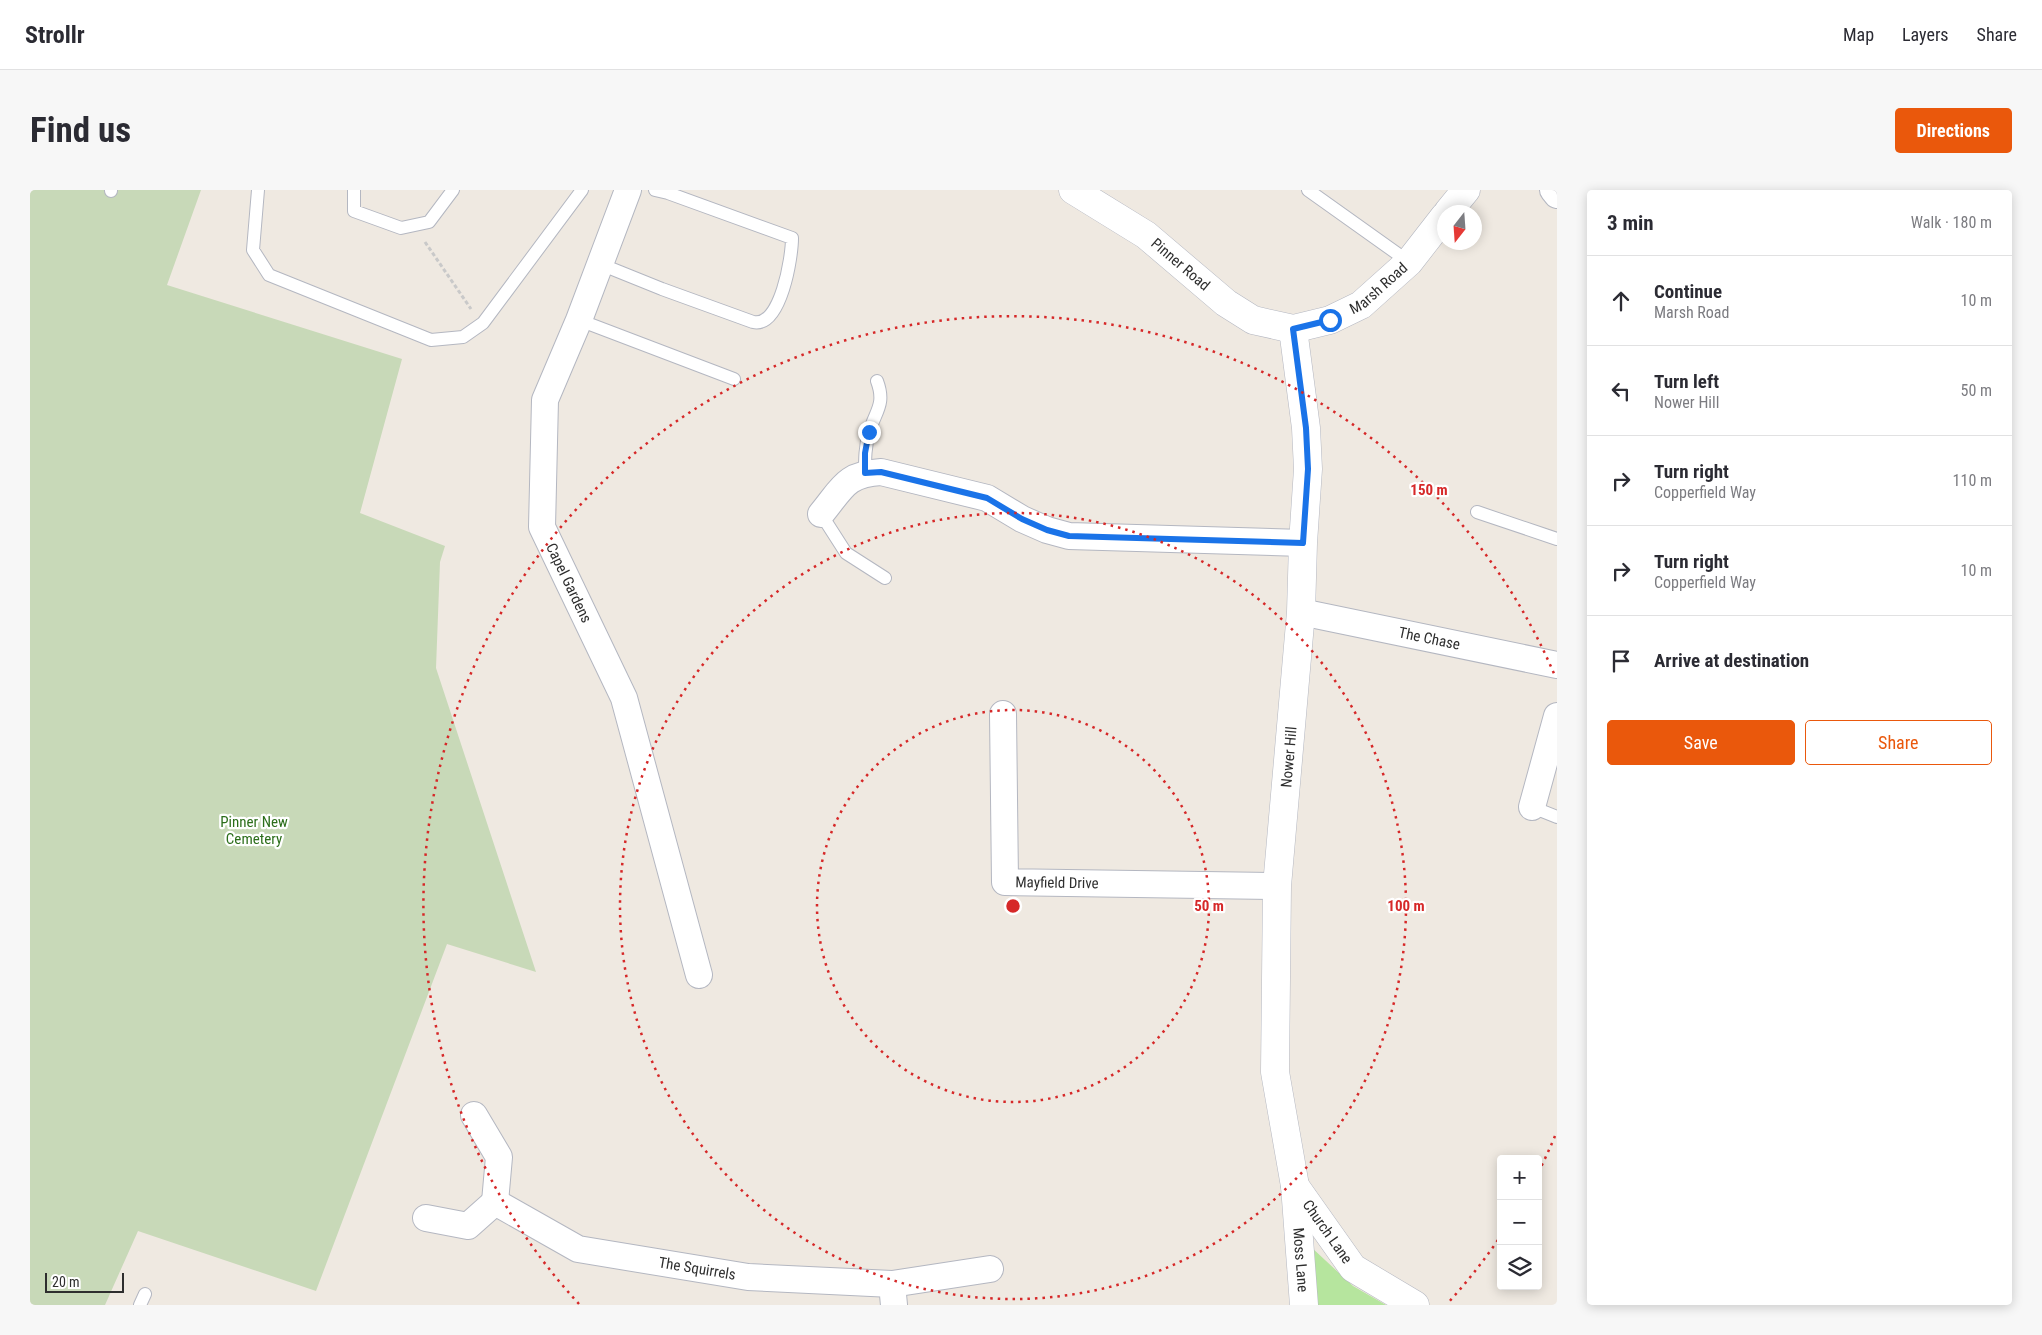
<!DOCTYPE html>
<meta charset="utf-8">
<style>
body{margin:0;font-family:"Roboto Condensed",sans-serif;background:#f7f7f7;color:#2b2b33}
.controls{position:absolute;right:15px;bottom:15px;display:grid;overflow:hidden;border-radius:5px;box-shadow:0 2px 12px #0003}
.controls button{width:45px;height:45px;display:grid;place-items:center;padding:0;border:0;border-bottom:1px solid #e1e1e2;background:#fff;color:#2b2b33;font:25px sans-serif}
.compass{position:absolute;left:1407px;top:15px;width:45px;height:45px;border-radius:50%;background:#fff;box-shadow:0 2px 12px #0003;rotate:197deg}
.scale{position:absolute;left:15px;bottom:12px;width:79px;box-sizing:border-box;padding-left:5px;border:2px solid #2e2e2e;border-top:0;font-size:14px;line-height:18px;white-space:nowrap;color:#2e2e2e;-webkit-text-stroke:4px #fff;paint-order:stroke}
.stop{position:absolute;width:15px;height:15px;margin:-11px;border:4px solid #1a73e8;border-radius:50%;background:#fff}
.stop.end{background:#1a73e8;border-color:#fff;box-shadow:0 1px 5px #0008}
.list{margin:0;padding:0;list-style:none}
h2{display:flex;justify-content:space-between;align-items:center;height:65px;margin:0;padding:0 20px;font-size:21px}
h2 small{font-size:16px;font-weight:400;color:#7c7c81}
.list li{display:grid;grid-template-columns:32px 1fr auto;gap:15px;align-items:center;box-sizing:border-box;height:90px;padding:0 20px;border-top:1px solid #e1e1e2}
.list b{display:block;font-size:19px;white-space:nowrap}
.list p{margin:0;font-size:16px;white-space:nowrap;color:#7c7c81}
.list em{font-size:16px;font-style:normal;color:#7c7c81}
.actions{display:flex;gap:10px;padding:15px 20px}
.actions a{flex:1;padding:11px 0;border:1px solid #ea580c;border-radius:5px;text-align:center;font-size:18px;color:#ea580c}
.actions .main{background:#ea580c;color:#fff}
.icon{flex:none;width:28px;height:28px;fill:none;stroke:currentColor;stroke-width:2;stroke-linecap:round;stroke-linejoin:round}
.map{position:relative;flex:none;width:1527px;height:1115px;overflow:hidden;border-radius:5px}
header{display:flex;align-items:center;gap:30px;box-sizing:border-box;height:70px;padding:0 25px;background:#fff;border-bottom:1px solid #e1e1e2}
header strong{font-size:24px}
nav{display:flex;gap:28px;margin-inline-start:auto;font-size:18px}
.intro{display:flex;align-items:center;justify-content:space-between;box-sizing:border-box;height:120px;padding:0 30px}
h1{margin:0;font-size:35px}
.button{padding:12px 22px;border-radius:5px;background:#ea580c;color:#fff;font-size:18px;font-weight:700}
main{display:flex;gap:30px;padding:0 30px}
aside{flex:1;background:#fff;border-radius:5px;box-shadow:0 2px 12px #0003}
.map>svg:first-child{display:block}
.green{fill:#b6e59e}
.cemetery{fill:#c8d9b8}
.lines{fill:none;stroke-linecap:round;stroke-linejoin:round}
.service-casing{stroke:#b4b7c1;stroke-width:14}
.minor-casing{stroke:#b4b7c1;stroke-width:28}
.tertiary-casing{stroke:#b4b7c1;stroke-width:29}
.path{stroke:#c9c9c9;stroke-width:3;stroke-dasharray:4 2.5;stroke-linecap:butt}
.service{stroke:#fff;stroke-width:12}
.minor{stroke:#fff;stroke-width:26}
.tertiary{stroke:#fff;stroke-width:28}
.route{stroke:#1a73e8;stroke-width:6}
.ring{fill:none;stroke:#d62828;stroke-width:2.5;stroke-dasharray:2.5 5}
.labels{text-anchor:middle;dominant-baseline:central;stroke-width:4.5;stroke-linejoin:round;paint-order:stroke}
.street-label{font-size:15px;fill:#2e2e2e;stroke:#fff}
.park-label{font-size:15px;fill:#2c6e1b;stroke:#fff}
.centre{fill:#d62828;stroke:#fff;stroke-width:2.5}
.ring-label{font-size:15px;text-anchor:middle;font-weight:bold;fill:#d62828;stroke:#fff;stroke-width:4.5;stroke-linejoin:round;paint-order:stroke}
</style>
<header>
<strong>Strollr</strong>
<nav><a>Map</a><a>Layers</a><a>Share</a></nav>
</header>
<div class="intro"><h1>Find us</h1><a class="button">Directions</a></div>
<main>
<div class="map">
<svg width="1527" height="1115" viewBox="0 0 1527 1115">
<rect width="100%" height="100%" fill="#efe9e1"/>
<!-- green -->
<path class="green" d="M 1281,1057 L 1323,1096 L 1356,1115 L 1287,1115 Z"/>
<!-- cemetery -->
<path class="cemetery" d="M 0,0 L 171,0 L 137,95 L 372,169 L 330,323 L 415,356 L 410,372 L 406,478 L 506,782 L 417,754 L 286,1101 L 108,1041 L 75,1115 L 0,1115 Z"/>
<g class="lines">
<defs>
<path id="service" d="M 228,0 L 223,60 L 239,85 L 401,150 L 433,147 L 453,133 L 552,0
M 324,0 L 324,21 L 371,38 L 399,32 L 423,0
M 1278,0 L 1379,72
M 81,1 L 81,0
M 570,74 L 632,99 L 723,132 C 751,138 762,67 762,48 L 638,3 L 625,0
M 549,130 L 704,189
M 835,283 C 835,269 835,257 839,243 C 845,221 856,215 847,191
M 1447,322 L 1527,349
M 791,324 L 816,363 L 855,388
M 1502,617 L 1527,627
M 110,1115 L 115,1104"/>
<g id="minor">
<path id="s1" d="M 598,0 L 549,130 L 515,210 L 512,337 L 594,508 L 669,785"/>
<path d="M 1523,0 L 1527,5"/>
<path d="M 791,324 C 812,299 815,284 851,282 L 957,308 L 992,329 L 1017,340 L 1039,346 L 1273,353"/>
<path id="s2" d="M 1271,422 L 1527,475"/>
<path id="s3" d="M 973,524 L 975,692 L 1247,696"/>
<path d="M 1502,617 L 1527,526"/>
<path d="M 444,925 L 469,967 L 465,1012"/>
<path id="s4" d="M 396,1028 L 438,1036 L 465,1012 L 548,1059 L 718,1087 L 862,1094 L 864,1115"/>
<path d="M 862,1094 L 960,1079"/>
</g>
<g id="tertiary">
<path id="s5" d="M 1043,0 L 1116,45 L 1196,113 L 1223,130 L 1263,139 L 1300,130 L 1331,115 L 1379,72 L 1414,27"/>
<path d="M 1418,22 L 1436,0"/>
<path id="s6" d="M 1263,139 L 1276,238 L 1278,279 L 1273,353 L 1271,422 L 1247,696 L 1245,882 L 1265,996 L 1274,1115"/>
<path id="s7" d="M 1265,996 L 1323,1078 L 1385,1115"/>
</g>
</defs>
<!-- service casing -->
<use href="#service" class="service-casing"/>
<!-- minor casing -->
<use href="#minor" class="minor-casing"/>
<!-- tertiary casing -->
<use href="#tertiary" class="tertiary-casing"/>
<!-- path -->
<path class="path" d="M 395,52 L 441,119"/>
<!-- service -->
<use href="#service" class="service"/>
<!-- minor -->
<use href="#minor" class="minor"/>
<!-- tertiary -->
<use href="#tertiary" class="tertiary"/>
</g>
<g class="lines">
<!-- route -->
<path class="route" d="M 839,242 L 835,263 L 835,283 L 851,282 L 957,308 L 992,329 L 1017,340 L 1039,346 L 1273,353 L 1278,279 L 1276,238 L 1263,139 L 1300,130"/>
</g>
<!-- distance rings -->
<g class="ring">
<circle cx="983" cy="716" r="196"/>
<circle cx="983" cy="716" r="393"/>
<path d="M1525 946A589 589 0 0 1 1510 979M1468 1050A589 589 0 0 1 1417 1114M549 1114A589 589 0 1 1 1525 486"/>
</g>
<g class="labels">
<!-- street labels -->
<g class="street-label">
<text stroke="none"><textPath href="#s5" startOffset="131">Pinner Road</textPath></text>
<text stroke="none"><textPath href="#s5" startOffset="360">Marsh Road</textPath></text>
<text stroke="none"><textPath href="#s1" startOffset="415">Capel Gardens</textPath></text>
<text stroke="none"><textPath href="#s2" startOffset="131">The Chase</textPath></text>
<text transform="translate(1259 567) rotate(-85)">Nower Hill</text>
<text stroke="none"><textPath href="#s3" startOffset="220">Mayfield Drive</textPath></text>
<text stroke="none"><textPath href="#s7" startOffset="56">Church Lane</textPath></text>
<text stroke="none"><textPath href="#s6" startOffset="935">Moss Lane</textPath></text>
<text stroke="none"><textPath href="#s4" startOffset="295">The Squirrels</textPath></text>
</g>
<!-- park labels -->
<g class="park-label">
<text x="224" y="632">Pinner New<tspan x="224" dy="17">Cemetery</tspan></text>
</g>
</g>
<circle cx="983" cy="716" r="8" class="centre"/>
<g class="ring-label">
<text x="1399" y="305">150 m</text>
<text x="1179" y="721">50 m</text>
<text x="1376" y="721">100 m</text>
</g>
</svg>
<div class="controls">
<button>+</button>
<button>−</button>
<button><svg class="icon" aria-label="layers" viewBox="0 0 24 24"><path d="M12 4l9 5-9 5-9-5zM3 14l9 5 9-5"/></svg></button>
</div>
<svg class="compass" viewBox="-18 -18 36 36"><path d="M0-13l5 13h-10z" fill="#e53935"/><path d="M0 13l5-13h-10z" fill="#7c7c81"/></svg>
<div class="scale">20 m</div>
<div class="stop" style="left:1300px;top:130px"></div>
<div class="stop end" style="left:839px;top:242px"></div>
</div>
<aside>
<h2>3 min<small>Walk · 180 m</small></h2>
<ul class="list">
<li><svg class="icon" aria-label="ahead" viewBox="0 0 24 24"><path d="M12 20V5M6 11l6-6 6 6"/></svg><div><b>Continue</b><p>Marsh Road</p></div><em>10 m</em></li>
<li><svg class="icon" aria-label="left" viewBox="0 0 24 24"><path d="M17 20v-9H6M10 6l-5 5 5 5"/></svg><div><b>Turn left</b><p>Nower Hill</p></div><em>50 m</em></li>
<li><svg class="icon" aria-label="right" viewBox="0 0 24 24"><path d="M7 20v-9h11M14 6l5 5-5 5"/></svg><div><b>Turn right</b><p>Copperfield Way</p></div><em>110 m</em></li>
<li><svg class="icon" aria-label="right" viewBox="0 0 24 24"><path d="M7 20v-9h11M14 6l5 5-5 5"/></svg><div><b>Turn right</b><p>Copperfield Way</p></div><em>10 m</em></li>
<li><svg class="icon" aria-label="arrive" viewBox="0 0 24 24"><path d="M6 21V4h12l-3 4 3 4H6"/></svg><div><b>Arrive at destination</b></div></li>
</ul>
<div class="actions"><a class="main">Save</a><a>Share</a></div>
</aside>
</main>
